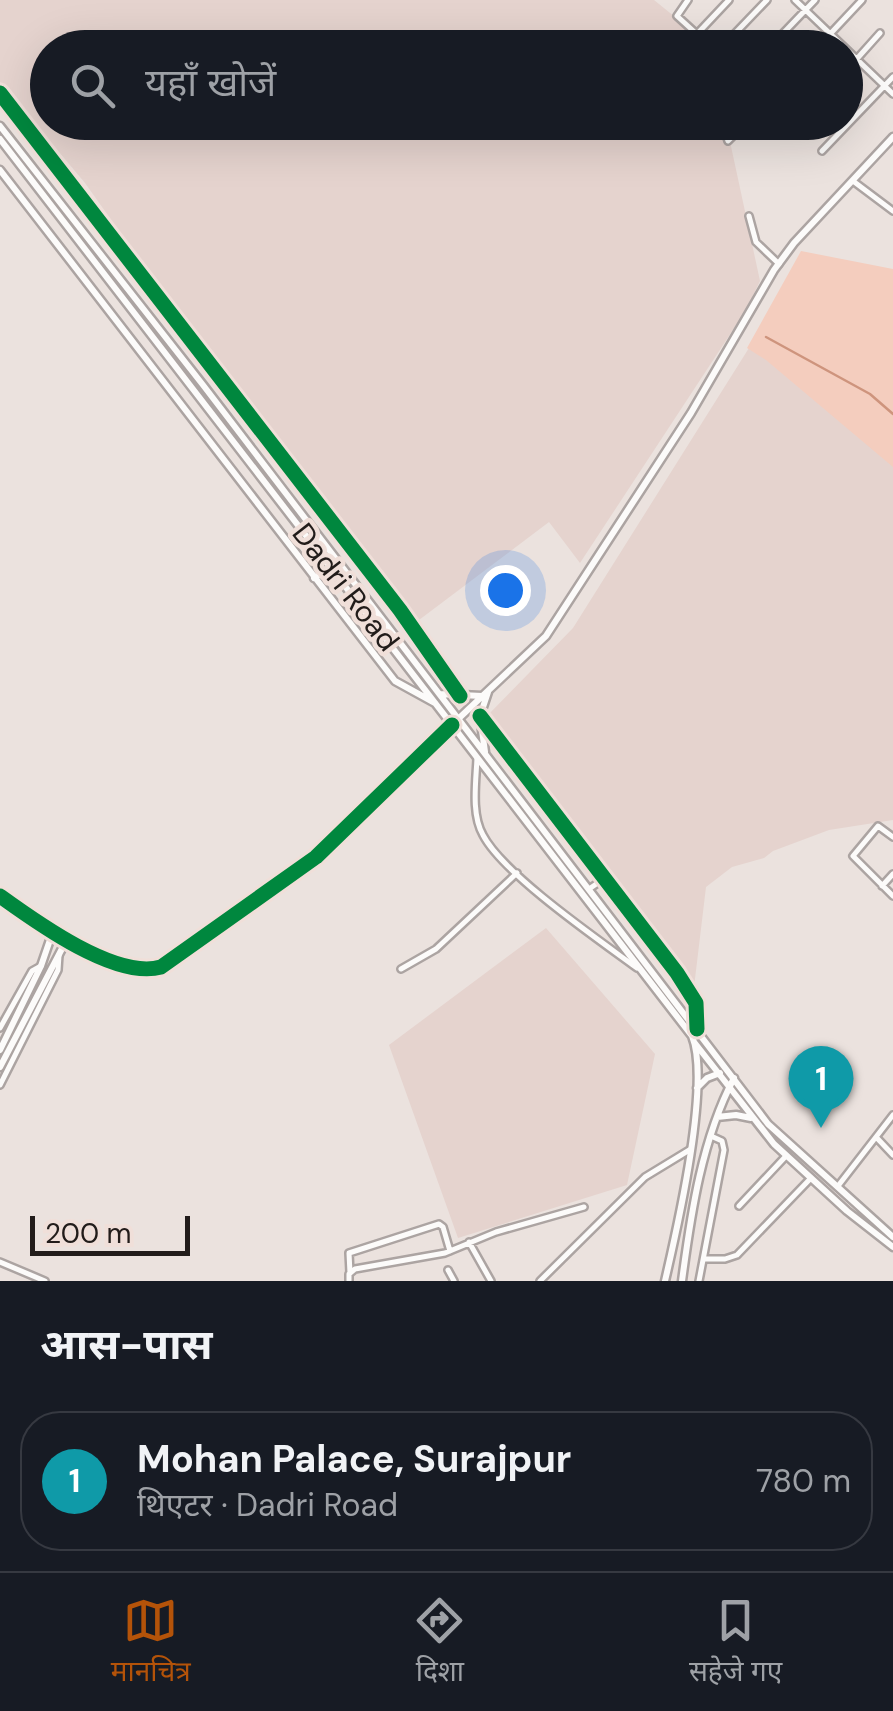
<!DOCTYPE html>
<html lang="hi">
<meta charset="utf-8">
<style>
body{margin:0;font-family:"DM Sans","Noto Sans Devanagari",sans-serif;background:#242831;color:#f1f3f6}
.scale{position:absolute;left:30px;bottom:25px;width:160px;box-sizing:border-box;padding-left:10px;border:5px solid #221c1a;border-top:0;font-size:28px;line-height:35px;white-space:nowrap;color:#221c1a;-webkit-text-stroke:8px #f0dfd9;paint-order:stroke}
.you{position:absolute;left:505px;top:590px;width:35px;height:35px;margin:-25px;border:8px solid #fff;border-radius:50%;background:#1a73e8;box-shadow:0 0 0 15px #1a73e833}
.badge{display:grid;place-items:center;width:65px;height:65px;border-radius:50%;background:#b45309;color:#fff;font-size:32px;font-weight:700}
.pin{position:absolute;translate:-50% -82px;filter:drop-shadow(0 2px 5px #0008)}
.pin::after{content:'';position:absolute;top:52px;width:35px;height:30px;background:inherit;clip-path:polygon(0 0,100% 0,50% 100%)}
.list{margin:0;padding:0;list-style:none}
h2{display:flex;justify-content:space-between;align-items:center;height:130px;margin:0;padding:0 40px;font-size:42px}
h2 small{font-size:32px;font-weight:400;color:#9ea1a6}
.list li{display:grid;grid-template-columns:65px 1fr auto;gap:30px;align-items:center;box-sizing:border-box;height:140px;margin:0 20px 20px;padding:0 20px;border:2px solid #363941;border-radius:40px}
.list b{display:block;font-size:38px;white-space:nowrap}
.list p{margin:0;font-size:32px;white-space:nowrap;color:#9ea1a6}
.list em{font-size:32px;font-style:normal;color:#9ea1a6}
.icon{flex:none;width:55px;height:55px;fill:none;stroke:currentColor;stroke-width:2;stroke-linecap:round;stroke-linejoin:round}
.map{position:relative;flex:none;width:893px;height:1281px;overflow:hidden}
.search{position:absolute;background:#171b24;box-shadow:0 10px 40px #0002;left:30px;right:30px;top:30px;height:110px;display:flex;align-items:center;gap:25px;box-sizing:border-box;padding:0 35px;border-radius:55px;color:#9ea1a6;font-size:38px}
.sheet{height:290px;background:#171b24}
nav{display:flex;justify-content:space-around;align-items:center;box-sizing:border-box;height:140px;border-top:2px solid #363941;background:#171b24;font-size:28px;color:#9ea1a6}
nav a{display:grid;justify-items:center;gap:5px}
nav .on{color:#b45309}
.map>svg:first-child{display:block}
.built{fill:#e5d3ce}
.green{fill:#f4cdbe}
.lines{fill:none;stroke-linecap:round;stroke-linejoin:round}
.stream{stroke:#ce947d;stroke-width:2.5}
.street-casing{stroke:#aca4a2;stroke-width:10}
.secondary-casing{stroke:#aca4a2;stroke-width:11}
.street{stroke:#fcfbfa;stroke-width:5}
.secondary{stroke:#fcfbfa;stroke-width:6}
.cycleway-casing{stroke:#f0dfd9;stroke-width:21}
.cycleway{stroke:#00873e;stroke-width:15}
.labels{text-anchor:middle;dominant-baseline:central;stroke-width:9;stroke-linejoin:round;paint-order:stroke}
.street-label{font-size:30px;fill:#221c1a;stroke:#f0dfd9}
</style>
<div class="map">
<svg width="893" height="1281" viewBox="0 0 893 1281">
<rect width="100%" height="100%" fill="#ebe2de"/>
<!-- built -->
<path class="built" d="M 0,0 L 654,0 L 706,42 L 708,47 L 48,48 L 48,122 L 726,123 L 760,281 L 746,310 L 580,563 L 549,522 L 415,623 L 175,310 L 85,183 L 0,82 Z
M 754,340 L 893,440 L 893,820 L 829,830 L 773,851 L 764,858 L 732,867 L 706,887 L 694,987 L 486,717 L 573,628 Z
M 546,928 L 655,1054 L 627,1185 L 458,1238 L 389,1045 Z"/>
<!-- green -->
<path class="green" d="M 801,251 L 893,269 L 893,467 L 766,360 L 747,348 Z"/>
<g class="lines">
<!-- stream -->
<path class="stream" d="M 766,337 L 870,394 L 893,414"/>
<defs>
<path id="street" d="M 688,0 L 677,16 L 700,37 L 704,48
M 795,0 L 893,94
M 697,34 L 729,0
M 721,48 L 767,0
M 769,48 L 815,0
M 817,48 L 862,0
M 846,71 L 880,33
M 0,93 L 400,610 L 459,695
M 722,122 L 728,141 L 747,122
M 802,123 L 802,122
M 822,151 L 893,77
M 853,181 L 893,211
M 749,216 L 756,242 L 779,264
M 482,719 L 677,973 L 696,1003 L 697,1029
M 477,758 C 476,782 471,814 483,835 C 503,874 599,940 637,968
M 893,837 L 878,826 L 853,856 L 893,896
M 882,886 L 893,874
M 589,889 L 605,878
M 0,896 C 36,922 116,980 161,967 L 316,857 L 452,725
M 401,969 L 436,949 L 517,873
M 0,1028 L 32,971 L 41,966
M 0,1085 L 58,970 L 59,955
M 876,1137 L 893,1155
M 838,1186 L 893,1115
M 739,1206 L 786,1156
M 469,1242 L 491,1281
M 704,1259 L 725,1259 L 737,1255 L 811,1178
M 0,1262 L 45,1281
M 448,1270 L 454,1281
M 350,1273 L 349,1253 L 439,1224 L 443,1227 L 450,1251
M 349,1281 L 349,1274 L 355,1269 L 445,1253 L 496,1232 L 584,1207
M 540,1281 L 645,1177 L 691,1149
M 699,1281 L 724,1150 L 722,1141 L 711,1136"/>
<path id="secondary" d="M 0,126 L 203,385 L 768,1124 L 893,1237
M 0,139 L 692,1036 C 711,1083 677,1229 665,1281
M 0,170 L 395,681 L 435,703
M 314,578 L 331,567
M 440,694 L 482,696
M 456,721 L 546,636 L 691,413 L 774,270 L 794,243 L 893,137
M 485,752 L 480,716 L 488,692
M 694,1042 L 774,1144 L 847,1211 L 893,1247
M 0,1050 L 41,966 L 52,934
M 0,1067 L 66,941
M 697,1088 L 707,1078 L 720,1073
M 717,1117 L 736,1115 L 751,1118
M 682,1281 C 691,1213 702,1139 734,1078"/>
</defs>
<!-- street casing -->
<use href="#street" class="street-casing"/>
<!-- secondary casing -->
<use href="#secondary" class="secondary-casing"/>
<!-- street -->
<use href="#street" class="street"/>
<!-- secondary -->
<use href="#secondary" class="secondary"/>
<defs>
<path id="cycleway" d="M 0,93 L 400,610 L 460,696
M 480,716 L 677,973 L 696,1003 L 697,1029
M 0,896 C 36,922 116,980 161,967 L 316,857 L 452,725"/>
</defs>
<!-- cycleway casing -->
<use href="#cycleway" class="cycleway-casing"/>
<!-- cycleway -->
<use href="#cycleway" class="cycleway"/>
</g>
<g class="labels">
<!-- street labels -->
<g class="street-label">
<text transform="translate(346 587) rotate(52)">Dadri Road</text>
</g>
</g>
</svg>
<div class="scale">200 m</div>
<div class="you"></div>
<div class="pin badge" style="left:821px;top:1128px;background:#0f9aa8">1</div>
<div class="search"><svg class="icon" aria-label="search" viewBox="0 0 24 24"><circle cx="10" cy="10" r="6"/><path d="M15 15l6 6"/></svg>यहाँ खोजें</div>
</div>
<section class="sheet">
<h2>आस-पास<small></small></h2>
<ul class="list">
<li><span class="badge" style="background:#0f9aa8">1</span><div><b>Mohan Palace, Surajpur</b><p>थिएटर · Dadri Road</p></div><em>780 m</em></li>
</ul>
</section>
<nav>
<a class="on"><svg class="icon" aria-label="map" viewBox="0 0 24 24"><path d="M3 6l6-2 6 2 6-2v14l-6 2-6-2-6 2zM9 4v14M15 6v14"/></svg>मानचित्र</a>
<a><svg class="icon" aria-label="directions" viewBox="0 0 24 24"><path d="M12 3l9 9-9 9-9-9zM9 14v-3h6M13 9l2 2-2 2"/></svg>दिशा</a>
<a><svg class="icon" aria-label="saved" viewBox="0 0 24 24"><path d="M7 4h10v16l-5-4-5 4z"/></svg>सहेजे गए</a>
</nav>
